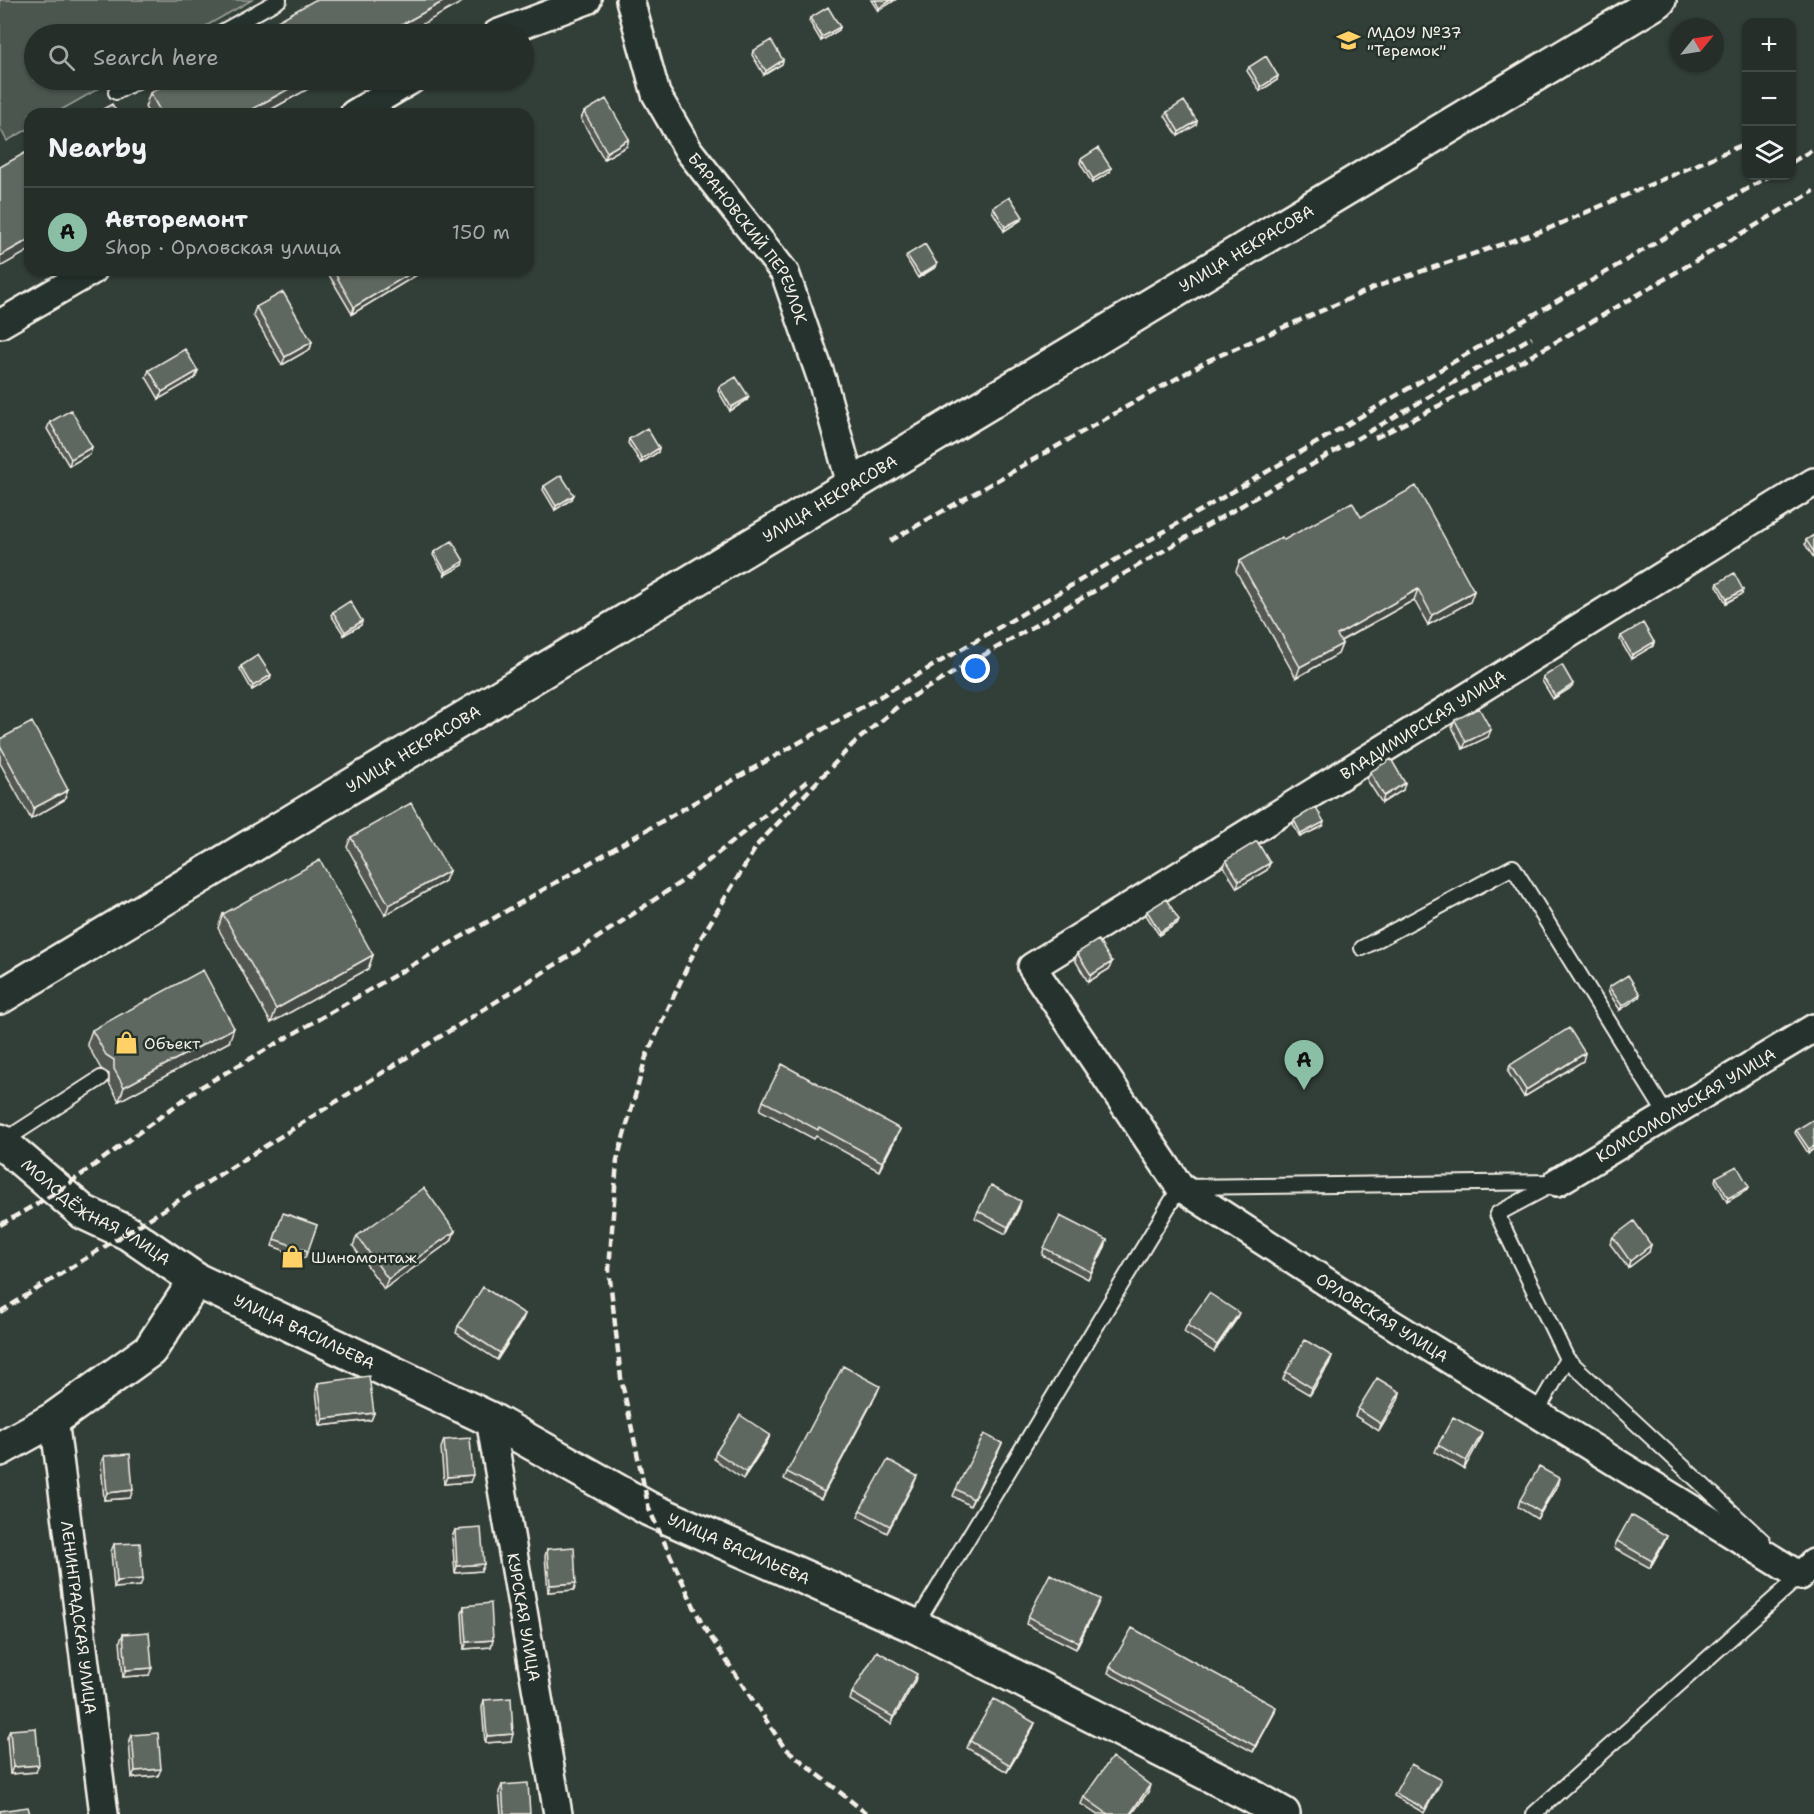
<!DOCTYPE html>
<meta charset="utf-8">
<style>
body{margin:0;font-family:"Shantell Sans",sans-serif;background:#2e3632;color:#f1f3f6}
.controls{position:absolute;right:18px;top:18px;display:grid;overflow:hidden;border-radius:12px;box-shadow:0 2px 4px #0004}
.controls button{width:54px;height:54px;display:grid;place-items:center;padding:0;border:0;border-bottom:2px solid #424a47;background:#262e2a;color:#f1f3f6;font:30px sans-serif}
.compass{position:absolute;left:1670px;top:18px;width:54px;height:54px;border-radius:50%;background:#262e2a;box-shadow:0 2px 4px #0004;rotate:60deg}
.you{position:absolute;left:976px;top:669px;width:21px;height:21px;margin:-15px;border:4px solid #fff;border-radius:50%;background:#1a73e8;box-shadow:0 0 0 9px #1a73e833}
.badge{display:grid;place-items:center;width:39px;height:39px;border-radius:50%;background:#8abfa5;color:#111;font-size:20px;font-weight:700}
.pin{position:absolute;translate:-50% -50px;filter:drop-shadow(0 2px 3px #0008)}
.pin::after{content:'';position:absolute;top:32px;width:21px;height:18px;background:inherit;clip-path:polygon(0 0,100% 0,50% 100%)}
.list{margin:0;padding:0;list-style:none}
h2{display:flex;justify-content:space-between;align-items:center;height:78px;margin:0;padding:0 24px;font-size:26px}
h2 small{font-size:20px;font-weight:400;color:#a4a8a8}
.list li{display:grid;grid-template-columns:39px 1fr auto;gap:18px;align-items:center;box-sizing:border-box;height:90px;padding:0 24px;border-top:2px solid #424a47}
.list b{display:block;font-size:22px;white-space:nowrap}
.list p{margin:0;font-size:20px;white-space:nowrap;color:#a4a8a8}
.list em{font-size:20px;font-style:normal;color:#a4a8a8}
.icon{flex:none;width:33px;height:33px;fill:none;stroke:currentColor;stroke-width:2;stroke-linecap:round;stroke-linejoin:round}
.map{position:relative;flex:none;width:1814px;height:1814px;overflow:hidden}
.search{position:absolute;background:#262e2a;box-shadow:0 2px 4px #0004;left:24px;top:24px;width:510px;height:66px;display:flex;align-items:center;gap:15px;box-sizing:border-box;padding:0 21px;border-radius:33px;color:#a4a8a8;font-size:22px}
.panel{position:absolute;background:#262e2a;box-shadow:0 2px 4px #0004;left:24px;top:108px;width:510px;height:168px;border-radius:18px}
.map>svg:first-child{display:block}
.green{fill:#4c564f;stroke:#a0a49c;stroke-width:1.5}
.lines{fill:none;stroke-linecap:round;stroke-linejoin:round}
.service-casing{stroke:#f4f1e8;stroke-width:18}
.minor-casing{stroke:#f4f1e8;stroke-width:32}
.tertiary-casing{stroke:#f4f1e8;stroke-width:38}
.secondary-casing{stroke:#f4f1e8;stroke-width:38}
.service{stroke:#26332d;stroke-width:14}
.minor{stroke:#26332d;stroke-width:27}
.tertiary{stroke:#26332d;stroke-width:33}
.secondary{stroke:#26332d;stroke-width:33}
.rail{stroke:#f4f1e8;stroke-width:4.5;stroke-dasharray:9 4.5;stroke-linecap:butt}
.wall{fill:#525953;stroke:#f4f1e8;stroke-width:1.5}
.shaded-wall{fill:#424944;stroke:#f4f1e8;stroke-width:1.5}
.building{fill:#5f6861;stroke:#f4f1e8;stroke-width:1.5}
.labels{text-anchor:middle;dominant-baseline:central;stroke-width:5;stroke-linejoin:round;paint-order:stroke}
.poi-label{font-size:16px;fill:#f4f1e8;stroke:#26332d;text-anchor:start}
.street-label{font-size:16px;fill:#f4f1e8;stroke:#26332d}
</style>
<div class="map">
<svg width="1814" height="1814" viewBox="0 0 1814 1814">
<rect width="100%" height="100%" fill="#323e38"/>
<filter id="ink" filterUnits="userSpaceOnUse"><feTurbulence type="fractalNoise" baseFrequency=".0167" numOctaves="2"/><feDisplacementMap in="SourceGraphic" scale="12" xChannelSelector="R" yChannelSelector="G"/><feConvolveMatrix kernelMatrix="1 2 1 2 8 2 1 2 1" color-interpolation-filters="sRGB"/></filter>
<g filter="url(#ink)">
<!-- green -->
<path class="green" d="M 0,0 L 252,0 L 192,34 L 34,34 L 34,80 L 114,80 L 54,114 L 30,114 L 30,128 L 7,141 L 0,128 Z"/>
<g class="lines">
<defs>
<path id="service" d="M 218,34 L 279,0
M 116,92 L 139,80
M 1362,948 L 1513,867 L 1667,1116
M 2,1142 L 101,1078
M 1536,1413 L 1567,1359
M 915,1626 L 1180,1187 L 1557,1182 L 1497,1214 L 1567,1359 L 1763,1541
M 1534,1814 L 1800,1576"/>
<g id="minor">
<path id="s1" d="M 630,0 L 656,94 L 689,151 L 785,273 L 822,380 L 851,484"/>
<path d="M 497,34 L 587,0"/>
<path d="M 354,114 L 411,80"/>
<path d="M 0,324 L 93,270"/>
<path id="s2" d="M 1814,482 L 1032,967 L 1180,1187 L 1371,1311 L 1800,1576 L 1814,1563"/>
<path id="s3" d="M 1557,1182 L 1814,1028"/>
<path id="s4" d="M 54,1419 L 104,1814"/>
<path id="s5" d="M 490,1419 L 558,1814"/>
</g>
<g id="tertiary">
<path id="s6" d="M 0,997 L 1659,0"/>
<path id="s7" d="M 196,1280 L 490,1419 L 649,1509 L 915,1626 L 1246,1793 L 1283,1814"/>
</g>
<g id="secondary">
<path id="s8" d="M 0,1141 L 83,1212 L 128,1233 L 196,1280 L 150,1350 L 54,1419 L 0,1449"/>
</g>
</defs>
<!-- service casing -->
<use href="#service" class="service-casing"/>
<!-- minor casing -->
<use href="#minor" class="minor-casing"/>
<!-- tertiary casing -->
<use href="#tertiary" class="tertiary-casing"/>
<!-- secondary casing -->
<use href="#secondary" class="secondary-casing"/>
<!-- service -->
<use href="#service" class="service"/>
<!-- minor -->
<use href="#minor" class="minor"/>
<!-- tertiary -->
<use href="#tertiary" class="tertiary"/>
<!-- secondary -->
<use href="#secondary" class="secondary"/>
<!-- rail -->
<path class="rail" d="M 1792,162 L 1814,149
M 1375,438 C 1526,364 1669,276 1814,191
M 890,541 L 1209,360 L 1378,286 L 1550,228 L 1742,145
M 0,1225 L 59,1191 L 201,1087 L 768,760 L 843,718 L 1282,463 L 1769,176
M 0,1312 L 585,946 L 687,878 L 811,778
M 867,1814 L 784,1747 L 702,1624 L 649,1509 L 621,1378 L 609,1270 L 617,1160 L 646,1057 L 699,941 L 758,844 L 853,744 L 903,702 L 1532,337"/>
</g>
<!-- wall -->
<path class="wall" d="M 871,0 L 895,0 L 878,11 Z
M 810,18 L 840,27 L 839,30 L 821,41 L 809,21 Z
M 753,51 L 783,60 L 782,64 L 764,75 L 752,55 Z
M 1249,67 L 1277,80 L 1260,91 L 1247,71 Z
M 174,80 L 324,80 L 263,114 L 149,114 L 145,107 L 150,93 Z
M 584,112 L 627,146 L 604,159 L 581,119 Z
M 1167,112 L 1197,121 L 1196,125 L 1178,136 L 1165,116 Z
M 1081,159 L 1110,172 L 1092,183 L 1080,163 Z
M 993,207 L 1021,220 L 1004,231 L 992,211 Z
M 907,255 L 936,267 L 918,278 L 906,258 Z
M 326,270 L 425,270 L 352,314 Z
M 256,307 L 312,342 L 310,349 L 282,365 L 253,315 Z
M 149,370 L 195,378 L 159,399 L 146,377 Z
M 719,387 L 747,400 L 730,411 L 718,391 Z
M 50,422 L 90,454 L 69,466 L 47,429 Z
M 629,439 L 658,452 L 641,463 L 628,443 Z
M 544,486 L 572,499 L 555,510 L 543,490 Z
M 1361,517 L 1474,591 L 1470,602 L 1428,625 L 1414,600 L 1341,641 L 1342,644 L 1338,654 L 1296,678 L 1236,571 L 1240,561 L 1284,540 Z
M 1814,535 L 1814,558 L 1805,544 L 1806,540 Z
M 434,552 L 463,565 L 445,575 L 433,555 Z
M 1718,583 L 1742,594 L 1726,603 L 1717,586 Z
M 333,612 L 362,621 L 361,625 L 344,635 L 331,615 Z
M 1621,636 L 1654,642 L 1653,646 L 1631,659 L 1620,640 Z
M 241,666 L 270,679 L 252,690 L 240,669 Z
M 1543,677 L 1572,687 L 1553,699 L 1542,681 Z
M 1455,720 L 1488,737 L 1463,749 L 1452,727 Z
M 0,739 L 68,790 L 64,800 L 31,819 L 0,763 Z
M 1370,772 L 1403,790 L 1382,803 L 1367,780 Z
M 1294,820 L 1323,826 L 1300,837 L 1293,824 Z
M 351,837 L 449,871 L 445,881 L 385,915 L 347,847 Z
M 1226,860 L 1270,863 L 1267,870 L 1237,888 L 1224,867 Z
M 1147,911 L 1179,920 L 1178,923 L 1159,935 L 1146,915 Z
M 223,914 L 373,955 L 368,969 L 271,1023 L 218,928 Z
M 1077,953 L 1109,969 L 1088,982 L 1075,960 Z
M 1609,987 L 1639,997 L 1620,1010 L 1608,991 Z
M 92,1030 L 229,1042 L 119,1101 L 109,1083 L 109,1074 L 101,1069 L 87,1044 Z
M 1583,1061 L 1524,1097 L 1508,1072 L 1510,1065 Z
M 763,1101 L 900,1129 L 896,1138 L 879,1171 L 816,1136 L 814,1139 L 760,1110 Z
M 1796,1130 L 1814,1149 L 1808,1153 L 1795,1133 Z
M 1716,1177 L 1749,1187 L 1747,1190 L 1727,1202 L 1715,1181 Z
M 1019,1208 L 1006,1234 L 975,1218 L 978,1211 Z
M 283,1213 L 317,1225 L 305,1258 L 272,1246 Z
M 455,1231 L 451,1241 L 384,1289 L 353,1246 L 357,1236 Z
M 1613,1237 L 1649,1252 L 1628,1268 L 1610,1244 Z
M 1107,1240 L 1105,1247 L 1088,1279 L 1042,1255 L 1044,1248 Z
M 525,1314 L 522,1321 L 497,1360 L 456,1333 L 458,1326 Z
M 1236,1320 L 1214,1352 L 1184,1332 L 1187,1325 Z
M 1332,1356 L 1329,1364 L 1310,1395 L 1283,1379 L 1286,1372 Z
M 318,1383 L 374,1413 L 371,1420 L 320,1426 L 316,1390 Z
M 1400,1392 L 1398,1400 L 1379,1431 L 1355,1416 L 1358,1409 Z
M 877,1393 L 821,1499 L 784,1479 L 787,1472 Z
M 1482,1433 L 1480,1440 L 1464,1469 L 1435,1452 L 1438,1445 Z
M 770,1435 L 767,1442 L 743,1479 L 714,1459 L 716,1452 Z
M 444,1440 L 470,1482 L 444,1484 L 441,1448 Z
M 1002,1443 L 999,1450 L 970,1506 L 953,1496 L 956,1489 Z
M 104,1456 L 130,1498 L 104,1500 L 101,1463 Z
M 917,1476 L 914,1483 L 887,1533 L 858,1517 L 860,1510 Z
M 1557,1486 L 1537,1519 L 1518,1507 L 1520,1500 Z
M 455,1530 L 484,1564 L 481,1571 L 455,1573 L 452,1537 Z
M 1667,1536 L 1664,1543 L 1650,1568 L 1614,1548 L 1617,1541 Z
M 114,1544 L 140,1586 L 114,1588 L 111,1551 Z
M 547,1549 L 576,1583 L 574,1590 L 548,1592 L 545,1556 Z
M 464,1606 L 493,1640 L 491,1647 L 464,1649 L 462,1613 Z
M 1097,1606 L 1076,1649 L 1026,1624 L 1028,1617 Z
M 123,1634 L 149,1675 L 123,1677 L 120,1641 Z
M 1110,1667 L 1275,1712 L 1253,1752 L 1108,1673 Z
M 915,1681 L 891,1724 L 850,1700 L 852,1693 Z
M 484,1700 L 511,1741 L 485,1743 L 482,1707 Z
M 1035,1723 L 1032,1730 L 1007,1772 L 967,1748 L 970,1741 Z
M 10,1730 L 36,1772 L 10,1774 L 7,1737 Z
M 132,1735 L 158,1776 L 132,1778 L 129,1742 Z
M 1440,1784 L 1424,1813 L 1394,1796 L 1395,1793 Z
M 502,1785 L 530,1814 L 501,1814 L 499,1792 Z
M 1148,1792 L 1132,1814 L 1096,1814 L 1081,1804 L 1084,1797 Z"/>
<!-- shaded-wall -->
<path class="shaded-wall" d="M 446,0 L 466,0 L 405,34 L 385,34 Z
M 891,0 L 895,0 L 878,11 L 879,8 Z
M 840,27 L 839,30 L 821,41 L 822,37 Z
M 783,60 L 782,64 L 764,75 L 766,71 Z
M 1278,76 L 1277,80 L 1260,91 L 1261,87 Z
M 305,80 L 324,80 L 263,114 L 243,114 Z
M 1197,121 L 1196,125 L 1178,136 L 1179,132 Z
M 629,139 L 627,146 L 604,159 L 607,152 Z
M 1111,168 L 1110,172 L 1092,183 L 1093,179 Z
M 1023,217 L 1021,220 L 1004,231 L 1005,227 Z
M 30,239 L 30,250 L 0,267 L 0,256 Z
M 937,264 L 936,267 L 918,278 L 920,275 Z
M 416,270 L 425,270 L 352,314 L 354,307 Z
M 312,342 L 310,349 L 282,365 L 285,357 Z
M 198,371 L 195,378 L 159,399 L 162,392 Z
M 749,397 L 747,400 L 730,411 L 731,407 Z
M 92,447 L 90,454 L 69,466 L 71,459 Z
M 659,448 L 658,452 L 641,463 L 642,459 Z
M 574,495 L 572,499 L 555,510 L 556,506 Z
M 464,561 L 463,565 L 445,575 L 446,572 Z
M 1418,589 L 1414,600 L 1333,645 L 1337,635 Z
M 1743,590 L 1742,594 L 1726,603 L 1727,599 Z
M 1474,591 L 1470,602 L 1428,625 L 1432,615 Z
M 362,621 L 361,625 L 344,635 L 345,632 Z
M 1654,642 L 1653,646 L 1631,659 L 1632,655 Z
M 1342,644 L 1338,654 L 1296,678 L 1300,667 Z
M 271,675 L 270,679 L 252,690 L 253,686 Z
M 1573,684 L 1572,687 L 1553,699 L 1555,696 Z
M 1491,730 L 1488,737 L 1463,749 L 1466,742 Z
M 1405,783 L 1403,790 L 1382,803 L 1384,796 Z
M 68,790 L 64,800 L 31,819 L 34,808 Z
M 1324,822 L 1323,826 L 1300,837 L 1301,834 Z
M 1270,863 L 1267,870 L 1237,888 L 1239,881 Z
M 449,871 L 445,881 L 385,915 L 389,905 Z
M 1179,920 L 1178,923 L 1159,935 L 1160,932 Z
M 373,955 L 368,969 L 271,1023 L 276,1009 Z
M 1112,962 L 1109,969 L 1088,982 L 1091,975 Z
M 1640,994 L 1639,997 L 1620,1010 L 1622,1006 Z
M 234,1028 L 229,1042 L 119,1101 L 124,1087 Z
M 1585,1053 L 1583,1061 L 1524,1097 L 1526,1090 Z
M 900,1129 L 896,1138 L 879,1171 L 882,1162 Z
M 1814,1146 L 1814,1149 L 1808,1153 L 1809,1149 Z
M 1749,1187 L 1747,1190 L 1727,1202 L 1728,1198 Z
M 1021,1201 L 1019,1208 L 1006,1234 L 1008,1227 Z
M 455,1231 L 451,1241 L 384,1289 L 388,1279 Z
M 1107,1240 L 1105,1247 L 1088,1279 L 1091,1272 Z
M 1651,1245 L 1649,1252 L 1628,1268 L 1630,1261 Z
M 1239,1313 L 1236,1320 L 1214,1352 L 1217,1345 Z
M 525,1314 L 522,1321 L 497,1360 L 500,1353 Z
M 1332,1356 L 1329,1364 L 1310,1395 L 1312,1388 Z
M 880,1386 L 877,1393 L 821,1499 L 824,1492 Z
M 1400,1392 L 1398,1400 L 1379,1431 L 1381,1424 Z
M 374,1413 L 371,1420 L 320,1426 L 323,1419 Z
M 1482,1433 L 1480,1440 L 1464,1469 L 1466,1461 Z
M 770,1435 L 767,1442 L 743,1479 L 746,1472 Z
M 1002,1443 L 999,1450 L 970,1506 L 973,1499 Z
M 473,1475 L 470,1482 L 444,1484 L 447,1477 Z
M 917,1476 L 914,1483 L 887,1533 L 890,1526 Z
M 1559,1478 L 1557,1486 L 1537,1519 L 1540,1512 Z
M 133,1490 L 130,1498 L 104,1500 L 107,1493 Z
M 1667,1536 L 1664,1543 L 1650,1568 L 1652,1561 Z
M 484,1564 L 481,1571 L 455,1573 L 457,1566 Z
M 143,1579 L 140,1586 L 114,1588 L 117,1581 Z
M 576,1583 L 574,1590 L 548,1592 L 550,1585 Z
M 1100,1599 L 1097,1606 L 1076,1649 L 1078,1642 Z
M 493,1640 L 491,1647 L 464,1649 L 467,1642 Z
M 152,1668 L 149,1675 L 123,1677 L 126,1670 Z
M 917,1674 L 915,1681 L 891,1724 L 893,1717 Z
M 1276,1707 L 1275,1712 L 1253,1752 L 1255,1746 Z
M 1035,1723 L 1032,1730 L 1007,1772 L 1010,1765 Z
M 513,1734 L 511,1741 L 485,1743 L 487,1736 Z
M 39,1765 L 36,1772 L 10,1774 L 13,1767 Z
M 161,1769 L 158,1776 L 132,1778 L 135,1771 Z
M 1150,1785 L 1148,1792 L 1132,1814 L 1130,1814 Z"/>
<!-- building -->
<path class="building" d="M 315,0 L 446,0 L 385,34 L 254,34 Z
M 875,0 L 891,0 L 879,8 Z
M 828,7 L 840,27 L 822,37 L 810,18 Z
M 771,40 L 783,60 L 766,71 L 753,51 Z
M 1266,56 L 1278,76 L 1261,87 L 1249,67 Z
M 174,80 L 305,80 L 243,114 L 162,114 L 150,93 Z
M 606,99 L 629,139 L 607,152 L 584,112 Z
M 1184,101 L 1197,121 L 1179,132 L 1167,112 Z
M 112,104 L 118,114 L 94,114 Z
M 1098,148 L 1111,168 L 1093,179 L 1081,159 Z
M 30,150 L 30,239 L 0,256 L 0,167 Z
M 1010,197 L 1023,217 L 1005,227 L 993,207 Z
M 925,244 L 937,264 L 920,275 L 907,255 Z
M 333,270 L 416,270 L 354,307 Z
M 283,292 L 312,342 L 285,357 L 256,307 Z
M 185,349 L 198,371 L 162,392 L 149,370 Z
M 736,377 L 749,397 L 731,407 L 719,387 Z
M 71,410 L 92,447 L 71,459 L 50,422 Z
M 647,428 L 659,448 L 642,459 L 629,439 Z
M 561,475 L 574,495 L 556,506 L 544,486 Z
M 1416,486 L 1474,591 L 1432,615 L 1418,589 L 1337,635 L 1342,644 L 1300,667 L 1240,561 L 1282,537 L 1284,540 L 1352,502 L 1361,517 Z
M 1814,535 L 1814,552 L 1806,540 Z
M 452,541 L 464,561 L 446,572 L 434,552 Z
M 1734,573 L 1743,590 L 1727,599 L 1718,583 Z
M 350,601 L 362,621 L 345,632 L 333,612 Z
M 1643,623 L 1654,642 L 1632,655 L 1621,636 Z
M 258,655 L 271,675 L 253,686 L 241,666 Z
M 1562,665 L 1573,684 L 1555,696 L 1543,677 Z
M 1479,708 L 1491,730 L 1466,742 L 1455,720 Z
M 32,722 L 68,790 L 34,808 L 0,745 L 0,739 Z
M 1391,759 L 1405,783 L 1384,796 L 1370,772 Z
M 411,803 L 449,871 L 389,905 L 351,837 Z
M 1316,807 L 1324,822 L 1301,834 L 1294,820 Z
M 1257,841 L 1270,863 L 1239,881 L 1226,860 Z
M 320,860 L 373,955 L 276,1009 L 223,914 Z
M 1166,899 L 1179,920 L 1160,932 L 1147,911 Z
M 1098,940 L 1112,962 L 1091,975 L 1077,953 Z
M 203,970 L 234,1028 L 124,1087 L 114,1069 L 114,1060 L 106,1055 L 92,1030 Z
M 1628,975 L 1640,994 L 1622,1006 L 1609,987 Z
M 1569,1028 L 1585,1053 L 1526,1090 L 1510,1065 Z
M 782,1064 L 900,1129 L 882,1162 L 819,1127 L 818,1130 L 763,1101 Z
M 1814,1119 L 1814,1146 L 1809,1149 L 1796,1130 Z
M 1737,1166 L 1749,1187 L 1728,1198 L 1716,1177 Z
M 991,1185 L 1021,1201 L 1008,1227 L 978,1211 Z
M 424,1188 L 455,1231 L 388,1279 L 357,1236 Z
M 283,1213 L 317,1225 L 308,1251 L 274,1239 Z
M 1060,1216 L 1107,1240 L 1091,1272 L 1044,1248 Z
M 1634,1221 L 1651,1245 L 1630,1261 L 1613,1237 Z
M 483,1287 L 525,1314 L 500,1353 L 458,1326 Z
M 1209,1293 L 1239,1313 L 1217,1345 L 1187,1325 Z
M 1305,1340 L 1332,1356 L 1312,1388 L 1286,1372 Z
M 843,1366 L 880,1386 L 824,1492 L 787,1472 Z
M 369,1376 L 374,1413 L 323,1419 L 318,1383 Z
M 1377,1378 L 1400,1392 L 1381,1424 L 1358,1409 Z
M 740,1415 L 770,1435 L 746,1472 L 716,1452 Z
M 1453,1417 L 1482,1433 L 1466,1461 L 1438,1445 Z
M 984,1434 L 1002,1443 L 973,1499 L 956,1489 Z
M 470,1438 L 473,1475 L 447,1477 L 444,1440 Z
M 130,1454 L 133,1490 L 107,1493 L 104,1456 Z
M 888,1460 L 917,1476 L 890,1526 L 860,1510 Z
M 1539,1467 L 1559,1478 L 1540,1512 L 1520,1500 Z
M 1631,1515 L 1667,1536 L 1652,1561 L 1617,1541 Z
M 481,1528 L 484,1564 L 457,1566 L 455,1530 Z
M 140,1543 L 143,1579 L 117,1581 L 114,1544 Z
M 574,1547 L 576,1583 L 550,1585 L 547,1549 Z
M 1050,1574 L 1100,1599 L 1078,1642 L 1028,1617 Z
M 491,1603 L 493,1640 L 467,1642 L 464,1606 Z
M 1132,1628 L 1276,1707 L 1255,1746 L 1110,1667 Z
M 149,1632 L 152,1668 L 126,1670 L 123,1634 Z
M 877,1651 L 917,1674 L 893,1717 L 852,1693 Z
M 511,1698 L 513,1734 L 487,1736 L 484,1700 Z
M 994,1699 L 1035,1723 L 1010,1765 L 970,1741 Z
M 36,1728 L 39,1765 L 13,1767 L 10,1730 Z
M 158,1733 L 161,1769 L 135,1771 L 132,1735 Z
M 1112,1757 L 1150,1785 L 1130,1814 L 1108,1814 L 1084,1797 Z
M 1411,1764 L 1441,1780 L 1425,1809 L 1395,1793 Z
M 528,1783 L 530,1814 L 504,1814 L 502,1785 Z
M 28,1807 L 30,1814 L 0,1814 L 0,1811 Z"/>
</g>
<!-- icons -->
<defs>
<symbol id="school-bare" viewBox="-9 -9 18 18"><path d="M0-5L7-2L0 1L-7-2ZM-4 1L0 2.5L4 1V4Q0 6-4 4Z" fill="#ffd166" stroke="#26332d" stroke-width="2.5" paint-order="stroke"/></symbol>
<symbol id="shop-bare" viewBox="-9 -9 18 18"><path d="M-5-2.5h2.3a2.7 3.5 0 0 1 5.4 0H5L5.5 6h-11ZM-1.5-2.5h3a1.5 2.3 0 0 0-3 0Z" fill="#ffd166" stroke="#26332d" stroke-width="2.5" paint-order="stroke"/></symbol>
</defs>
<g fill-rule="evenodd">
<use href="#school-bare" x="1332" y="24" width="33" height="33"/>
<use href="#shop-bare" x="110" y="1026" width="33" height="33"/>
<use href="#shop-bare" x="276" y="1240" width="33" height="33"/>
</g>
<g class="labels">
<!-- poi labels -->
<g class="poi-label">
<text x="1367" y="32">МДОУ №37<tspan x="1367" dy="18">"Теремок"</tspan></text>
<text x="144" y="1043">Объект</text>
<text x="311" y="1257">Шиномонтаж</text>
</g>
<!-- street labels -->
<g class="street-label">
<text stroke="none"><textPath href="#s1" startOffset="270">БАРАНОВСКИЙ ПЕРЕУЛОК</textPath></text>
<text stroke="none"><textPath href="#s6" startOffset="1454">УЛИЦА НЕКРАСОВА</textPath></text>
<text stroke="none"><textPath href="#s6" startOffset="968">УЛИЦА НЕКРАСОВА</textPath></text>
<text transform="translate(1423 725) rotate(-32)">ВЛАДИМИРСКАЯ УЛИЦА</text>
<text stroke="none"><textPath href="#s6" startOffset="482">УЛИЦА НЕКРАСОВА</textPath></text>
<text stroke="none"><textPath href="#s3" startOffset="150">КОМСОМОЛЬСКАЯ УЛИЦА</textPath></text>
<text stroke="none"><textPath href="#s8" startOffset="120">МОЛОДЁЖНАЯ УЛИЦА</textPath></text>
<text stroke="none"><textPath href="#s2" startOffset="1426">ОРЛОВСКАЯ УЛИЦА</textPath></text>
<text stroke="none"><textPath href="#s7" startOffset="120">УЛИЦА ВАСИЛЬЕВА</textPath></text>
<text stroke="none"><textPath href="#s7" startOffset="606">УЛИЦА ВАСИЛЬЕВА</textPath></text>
<text stroke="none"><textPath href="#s5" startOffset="201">КУРСКАЯ УЛИЦА</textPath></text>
<text stroke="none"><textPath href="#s4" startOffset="200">ЛЕНИНГРАДСКАЯ УЛИЦА</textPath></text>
</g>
</g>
</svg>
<div class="controls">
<button>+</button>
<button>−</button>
<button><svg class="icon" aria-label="layers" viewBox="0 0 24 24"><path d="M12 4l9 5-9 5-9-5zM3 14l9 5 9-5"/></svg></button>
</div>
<svg class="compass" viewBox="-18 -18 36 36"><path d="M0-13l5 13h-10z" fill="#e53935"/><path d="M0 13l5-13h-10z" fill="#a4a8a8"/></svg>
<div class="you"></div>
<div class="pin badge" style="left:1304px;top:1090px">A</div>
<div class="search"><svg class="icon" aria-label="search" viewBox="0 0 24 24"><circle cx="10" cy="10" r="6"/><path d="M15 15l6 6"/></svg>Search here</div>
<section class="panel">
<h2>Nearby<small></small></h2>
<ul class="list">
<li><span class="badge">A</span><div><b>Авторемонт</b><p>Shop · Орловская улица</p></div><em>150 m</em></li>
</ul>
</section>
</div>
